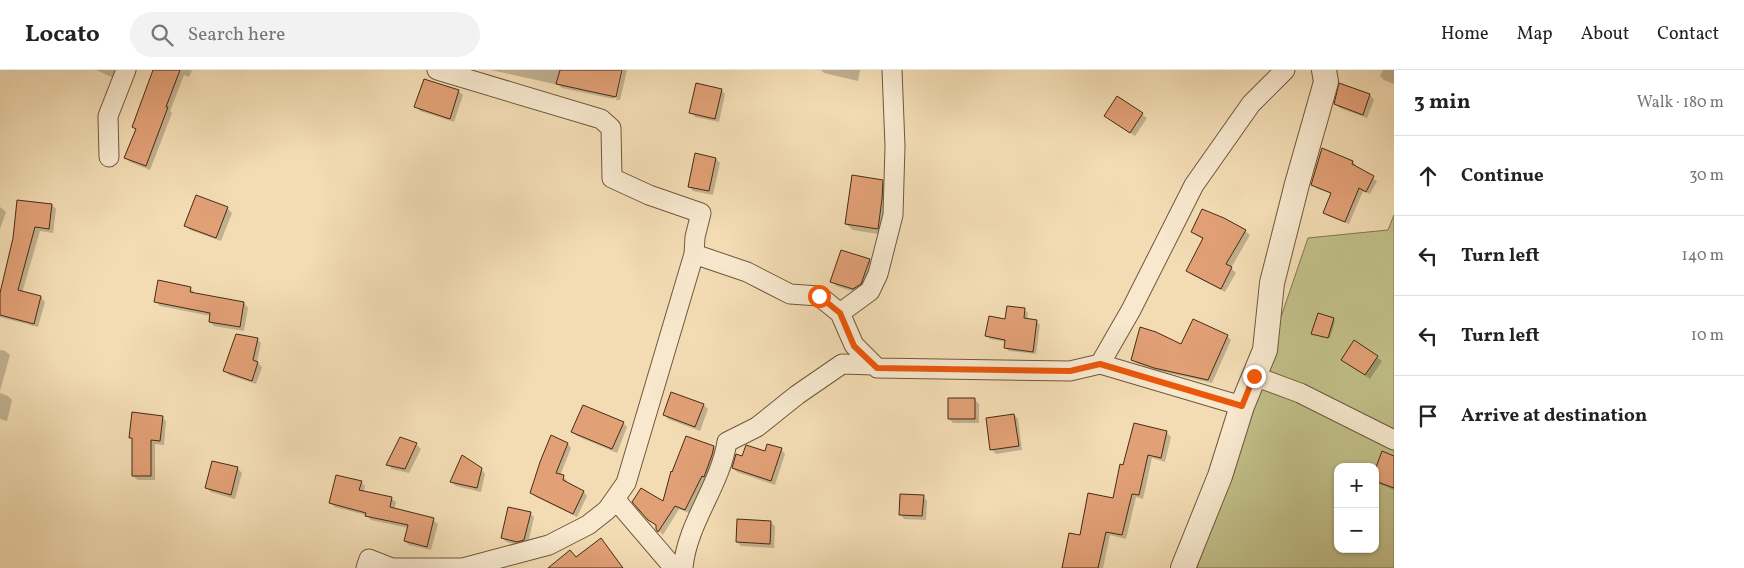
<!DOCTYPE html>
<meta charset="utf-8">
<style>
body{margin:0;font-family:Vollkorn,serif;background:#f2f2f2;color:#222}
.controls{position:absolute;right:15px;bottom:15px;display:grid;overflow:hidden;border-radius:10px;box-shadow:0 1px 4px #0004}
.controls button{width:45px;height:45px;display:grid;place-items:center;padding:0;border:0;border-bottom:1px solid #e0e0e0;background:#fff;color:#222;font:25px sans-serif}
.stop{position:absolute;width:15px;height:15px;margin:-11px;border:4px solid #ea580c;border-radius:50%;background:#fff}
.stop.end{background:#ea580c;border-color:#fff;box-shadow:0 1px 5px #0008}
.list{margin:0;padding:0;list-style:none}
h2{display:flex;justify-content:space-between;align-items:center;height:65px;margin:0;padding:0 20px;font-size:21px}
h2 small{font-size:16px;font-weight:400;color:#767676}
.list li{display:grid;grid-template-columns:32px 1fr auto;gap:15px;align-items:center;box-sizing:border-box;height:80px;padding:0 20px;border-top:1px solid #e0e0e0}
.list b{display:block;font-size:19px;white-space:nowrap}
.list em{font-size:16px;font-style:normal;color:#767676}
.icon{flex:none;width:28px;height:28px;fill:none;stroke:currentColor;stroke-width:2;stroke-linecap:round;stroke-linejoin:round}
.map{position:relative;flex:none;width:1394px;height:498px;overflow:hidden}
header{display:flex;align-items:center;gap:30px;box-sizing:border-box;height:70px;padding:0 25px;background:#fff;border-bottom:1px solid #e0e0e0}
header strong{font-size:24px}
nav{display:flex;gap:28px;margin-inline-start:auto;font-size:18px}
.search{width:350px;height:45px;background:#f2f2f2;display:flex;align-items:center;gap:12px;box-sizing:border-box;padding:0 18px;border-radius:28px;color:#767676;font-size:19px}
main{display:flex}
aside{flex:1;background:#fff}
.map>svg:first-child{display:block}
.green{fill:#c1bf89;stroke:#83764e;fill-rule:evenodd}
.shadow{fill:#0003}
.building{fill:#e2a076;stroke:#452c13}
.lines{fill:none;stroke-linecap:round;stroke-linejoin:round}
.minor-casing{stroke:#70583b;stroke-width:21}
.tertiary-casing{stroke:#70583b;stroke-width:26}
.minor{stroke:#f7e8ce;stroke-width:19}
.tertiary{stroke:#f7e8ce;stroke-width:24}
.route{stroke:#ea580c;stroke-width:6}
</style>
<header>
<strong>Locato</strong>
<div class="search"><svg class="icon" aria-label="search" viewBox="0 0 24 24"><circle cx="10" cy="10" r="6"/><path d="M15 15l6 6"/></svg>Search here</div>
<nav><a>Home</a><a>Map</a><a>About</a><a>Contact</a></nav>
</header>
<main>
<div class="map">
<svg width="1394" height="498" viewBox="0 0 1394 498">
<rect width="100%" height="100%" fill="#f3dcb4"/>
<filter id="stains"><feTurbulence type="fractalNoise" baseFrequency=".004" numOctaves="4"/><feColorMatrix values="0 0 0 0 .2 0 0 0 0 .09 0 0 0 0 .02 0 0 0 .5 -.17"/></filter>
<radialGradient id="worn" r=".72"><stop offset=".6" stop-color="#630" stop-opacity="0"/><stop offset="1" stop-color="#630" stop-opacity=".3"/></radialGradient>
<!-- green -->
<path class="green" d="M 1394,145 L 1394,498 L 1197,498 L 1215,440 L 1308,168 L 1388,160 ZM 1338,397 L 1375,397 L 1375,479 L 1338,479 Z"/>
<!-- shadow -->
<path class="shadow" d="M 96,0 L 121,0 L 116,9 Z
M 155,0 L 192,0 L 189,7 L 184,5 L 170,41 L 172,43 L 150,100 L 130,92 L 125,87 L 136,60 L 133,57 Z
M 491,0 L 620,0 L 614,29 L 562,18 L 559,15 Z
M 623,0 L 627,0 L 620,30 L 616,30 Z
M 821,0 L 860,0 L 858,11 L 824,3 Z
M 1383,0 L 1394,0 L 1394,14 L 1384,10 L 1380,6 Z
M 1340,15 L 1370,25 L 1374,30 L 1367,48 L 1340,38 L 1335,34 Z
M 721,20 L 725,24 L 719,52 L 695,47 L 691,42 Z
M 458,21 L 463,25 L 454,52 L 420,41 L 416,37 Z
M 1117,28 L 1147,48 L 1135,66 L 1105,46 Z
M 716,89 L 720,93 L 713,125 L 693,121 L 689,116 Z
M 1353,92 L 1356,95 L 1355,97 L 1377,111 L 1370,124 L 1363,121 L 1349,154 L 1328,146 L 1324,142 L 1332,124 L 1316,118 L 1312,114 Z
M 882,111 L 889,117 L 884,165 L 853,160 L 846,154 Z
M 25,132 L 52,135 L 56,139 L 53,163 L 40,161 L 22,223 L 41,227 L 45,232 L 38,257 L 0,247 L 0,228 Z
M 0,137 L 6,142 L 0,159 Z
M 227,138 L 232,143 L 221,171 L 190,160 L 186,156 Z
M 1245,161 L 1250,165 L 1231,198 L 1236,203 L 1225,222 L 1192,205 L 1188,201 L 1204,170 L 1192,162 Z
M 869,190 L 874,195 L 858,223 L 836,216 L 832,212 Z
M 190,218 L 194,222 L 194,224 L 244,233 L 248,238 L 244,261 L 214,256 L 210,252 L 211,246 L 160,236 L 155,231 Z
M 1024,239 L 1028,243 L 1027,250 L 1036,251 L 1040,255 L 1036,284 L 1009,281 L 1005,277 L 1006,272 L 990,269 L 987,266 Z
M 1333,249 L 1335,251 L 1330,268 L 1313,263 Z
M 1227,266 L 1231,270 L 1212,313 L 1159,301 L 1136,293 L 1132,289 L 1181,276 Z
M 257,269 L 261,273 L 257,292 L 262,297 L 256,314 L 229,305 L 225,301 Z
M 1355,272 L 1382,291 L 1370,309 L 1343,290 Z
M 0,280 L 5,281 L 10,285 L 0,321 Z
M 0,323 L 8,326 L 12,330 L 7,351 L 0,349 Z
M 672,323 L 704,335 L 708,339 L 700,361 L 668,349 L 664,345 Z
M 974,329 L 979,334 L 979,353 L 953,353 L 949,348 Z
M 1014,345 L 1018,349 L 1022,380 L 996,384 L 991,379 Z
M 162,347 L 166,351 L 164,375 L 155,374 L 155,410 L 138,410 L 133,406 L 133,370 L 131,367 Z
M 623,353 L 627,357 L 617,383 L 577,366 L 572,362 Z
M 1167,363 L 1171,367 L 1165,392 L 1152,388 L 1143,429 L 1136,427 L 1126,469 L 1110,465 L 1103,498 L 1063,498 L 1081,467 L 1114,429 L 1124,397 Z
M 686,367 L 714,377 L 718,382 L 707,410 L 689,443 L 679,439 L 663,465 L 657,459 L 658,456 L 648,449 L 664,433 Z
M 400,368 L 416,374 L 421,379 L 409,403 L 392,399 L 388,395 Z
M 568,374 L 571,378 L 560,406 L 567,410 L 566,413 L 584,422 L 587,426 L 577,447 L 536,427 L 532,423 Z
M 781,379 L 785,384 L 775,415 L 737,402 L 733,398 L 742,388 Z
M 1394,387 L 1394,420 L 1375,412 L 1375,403 Z
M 237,398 L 242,403 L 235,429 L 211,422 L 207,418 Z
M 481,399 L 485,404 L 481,422 L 456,416 L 451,412 Z
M 361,412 L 365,416 L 364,422 L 391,428 L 396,432 L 394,440 L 433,450 L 438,454 L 431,480 L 409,475 L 405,471 L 408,458 L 371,450 L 366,445 L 335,437 L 330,433 Z
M 923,426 L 927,431 L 926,450 L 904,449 L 900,444 Z
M 530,443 L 534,447 L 528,474 L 522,476 L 507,472 L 502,468 Z
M 770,452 L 775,456 L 774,478 L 741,476 L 737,472 Z"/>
<!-- building -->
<path class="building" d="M 153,0 L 180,0 L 166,37 L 168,37 L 146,96 L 124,88 L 136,59 L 132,57 Z
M 560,0 L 622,0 L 616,27 L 556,14 Z
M 424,9 L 459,20 L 450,49 L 414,37 Z
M 696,13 L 722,19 L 715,49 L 689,43 Z
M 1339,13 L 1370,24 L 1363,45 L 1334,34 Z
M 1117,26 L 1143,43 L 1130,63 L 1104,46 Z
M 1322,78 L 1353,91 L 1352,94 L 1374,106 L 1366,122 L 1359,118 L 1345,152 L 1323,143 L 1331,123 L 1311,115 Z
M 695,83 L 716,88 L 709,121 L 688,117 Z
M 852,105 L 883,110 L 882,129 L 878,159 L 845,154 Z
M 196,125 L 228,137 L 216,168 L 184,156 Z
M 17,130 L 52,134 L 49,159 L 35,157 L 18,220 L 41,226 L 34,254 L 0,245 L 0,223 L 13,168 Z
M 1202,139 L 1224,148 L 1246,160 L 1226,194 L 1232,197 L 1221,219 L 1186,201 L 1203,168 L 1191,162 Z
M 841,180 L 870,189 L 861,214 L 853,219 L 830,212 Z
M 158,210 L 191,217 L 190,222 L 244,232 L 240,257 L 209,252 L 210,243 L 154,232 Z
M 1007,236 L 1025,238 L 1024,248 L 1037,250 L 1033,282 L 1004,278 L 1005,270 L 985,266 L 989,246 L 1005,249 Z
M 1318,243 L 1334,248 L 1328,268 L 1311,264 Z
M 1193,249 L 1228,265 L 1208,310 L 1154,298 L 1131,290 L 1140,257 L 1156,262 L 1181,274 Z
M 236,264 L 258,268 L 253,290 L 258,292 L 252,311 L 223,301 Z
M 1354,270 L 1378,286 L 1365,305 L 1341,290 Z
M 671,322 L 704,334 L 695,357 L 663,345 Z
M 948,328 L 975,328 L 975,349 L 948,349 Z
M 583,335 L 624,352 L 612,379 L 571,362 Z
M 132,342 L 163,346 L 160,371 L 151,370 L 151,406 L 132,406 L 132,368 L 129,368 Z
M 1014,344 L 1019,376 L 990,380 L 986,348 Z
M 1134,353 L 1167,361 L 1161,388 L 1148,385 L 1139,425 L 1132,424 L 1122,465 L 1106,462 L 1098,498 L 1062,498 L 1069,463 L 1080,465 L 1088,423 L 1113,428 L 1120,394 L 1123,395 Z
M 551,365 L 568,373 L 556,403 L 564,405 L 563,410 L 584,421 L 573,444 L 530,423 L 540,392 Z
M 686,366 L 714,376 L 712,385 L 704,407 L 702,406 L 685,440 L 675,436 L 658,462 L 656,459 L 656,455 L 648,450 L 632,432 L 641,418 L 663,431 L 671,401 L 672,402 Z
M 400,367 L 417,373 L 405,399 L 386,395 Z
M 767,374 L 782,378 L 771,411 L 732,398 L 736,384 L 742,386 L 746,375 L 765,381 Z
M 1382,381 L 1394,386 L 1394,418 L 1375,411 L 1375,400 Z
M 462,385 L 482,398 L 477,418 L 450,412 Z
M 212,391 L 238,397 L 231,425 L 205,418 Z
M 336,405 L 362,411 L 359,420 L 392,427 L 390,437 L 434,448 L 427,477 L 404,471 L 408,455 L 365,446 L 366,443 L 329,433 Z
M 900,424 L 924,425 L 922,446 L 899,445 Z
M 508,437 L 531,442 L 524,470 L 517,472 L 501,468 Z
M 737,449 L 771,451 L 770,474 L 736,472 Z
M 601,468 L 623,498 L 548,498 L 570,480 L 576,487 Z"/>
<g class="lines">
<defs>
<path id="minor" d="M 437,0 L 601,49 L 611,58 L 612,108 L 649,125 L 701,143 L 695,167 L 694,184 L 747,202 L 790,224 L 819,226 L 840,243 L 854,275 L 877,298 L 1070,301 L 1100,294 L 1242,336
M 109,87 L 108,46 L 126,0
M 840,243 L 870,221 L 878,204 L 893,145 L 895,76 L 892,0
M 1100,294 L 1131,240 L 1194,115 L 1251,34 L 1285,0
M 1254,306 L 1300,323 L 1394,370
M 615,429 L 674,498
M 366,498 L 369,489 L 392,498 L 463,498 L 549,475 L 588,455 L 607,440 L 626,413 L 694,184
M 683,498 C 687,453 720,416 727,372 L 757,357 L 797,325 L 842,294 L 874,295"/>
<path id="tertiary" d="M 1183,498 L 1220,406 L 1242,336 L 1265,280 L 1272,213 L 1297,114 L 1326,12 L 1324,0"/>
</defs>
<!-- minor casing -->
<use href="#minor" class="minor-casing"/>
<!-- tertiary casing -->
<use href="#tertiary" class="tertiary-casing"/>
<!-- minor -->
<use href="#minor" class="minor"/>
<!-- tertiary -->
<use href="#tertiary" class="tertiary"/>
</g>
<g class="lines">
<!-- route -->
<path class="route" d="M 819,226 L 840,243 L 854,276 L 877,298 L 1070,301 L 1100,294 L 1242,336 L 1254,306"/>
</g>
<rect width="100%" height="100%" filter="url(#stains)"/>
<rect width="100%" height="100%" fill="url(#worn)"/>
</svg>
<div class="controls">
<button>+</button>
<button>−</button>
</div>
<div class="stop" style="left:819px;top:226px"></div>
<div class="stop end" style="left:1254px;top:306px"></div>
</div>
<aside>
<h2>3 min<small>Walk · 180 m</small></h2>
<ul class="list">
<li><svg class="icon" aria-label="ahead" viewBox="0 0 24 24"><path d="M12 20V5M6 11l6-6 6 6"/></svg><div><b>Continue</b></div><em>30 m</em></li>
<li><svg class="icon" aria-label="left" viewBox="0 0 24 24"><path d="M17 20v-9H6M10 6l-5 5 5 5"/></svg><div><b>Turn left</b></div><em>140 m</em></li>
<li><svg class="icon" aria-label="left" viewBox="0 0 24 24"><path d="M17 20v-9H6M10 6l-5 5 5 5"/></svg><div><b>Turn left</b></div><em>10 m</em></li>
<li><svg class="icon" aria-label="arrive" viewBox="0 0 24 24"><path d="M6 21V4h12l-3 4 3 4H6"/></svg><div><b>Arrive at destination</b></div></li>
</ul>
</aside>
</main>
